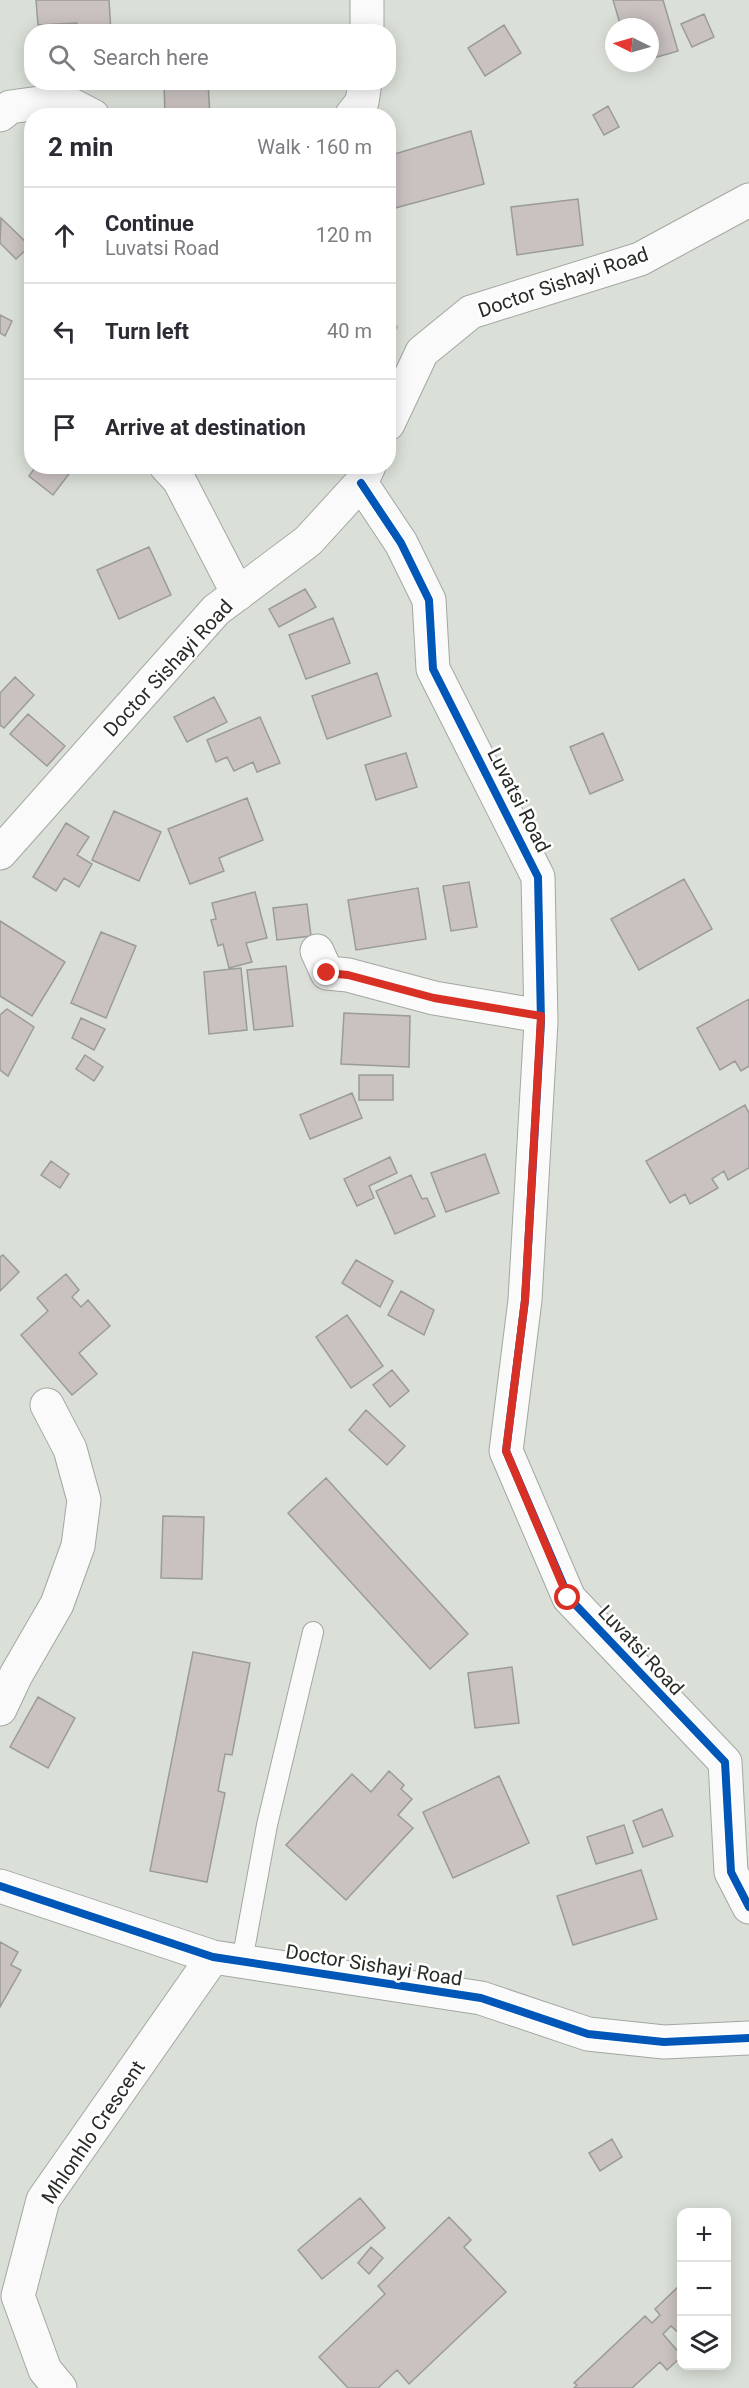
<!DOCTYPE html>
<meta charset="utf-8">
<style>
body{margin:0;font-family:Roboto,sans-serif;background:#f7f7f7;color:#2b2b33}
.controls{position:absolute;right:18px;bottom:18px;display:grid;overflow:hidden;border-radius:12px;box-shadow:0 3px 15px #0003}
.controls button{width:54px;height:54px;display:grid;place-items:center;padding:0;border:0;border-bottom:2px solid #e1e1e2;background:#fff;color:#2b2b33;font:30px sans-serif}
.compass{position:absolute;left:605px;top:18px;width:54px;height:54px;border-radius:50%;background:#fff;box-shadow:0 3px 15px #0003;rotate:275deg}
.stop{position:absolute;width:18px;height:18px;margin:-14px;border:4px solid #d93025;border-radius:50%;background:#fff}
.stop.end{background:#d93025;border-color:#fff;box-shadow:0 2px 6px #0008}
.list{margin:0;padding:0;list-style:none}
h2{display:flex;justify-content:space-between;align-items:center;height:78px;margin:0;padding:0 24px;font-size:26px}
h2 small{font-size:20px;font-weight:400;color:#7c7c81}
.list li{display:grid;grid-template-columns:39px 1fr auto;gap:18px;align-items:center;box-sizing:border-box;height:96px;padding:0 24px;border-top:2px solid #e1e1e2}
.list b{display:block;font-size:22px;white-space:nowrap}
.list p{margin:0;font-size:20px;white-space:nowrap;color:#7c7c81}
.list em{font-size:20px;font-style:normal;color:#7c7c81}
.icon{flex:none;width:33px;height:33px;fill:none;stroke:currentColor;stroke-width:2;stroke-linecap:round;stroke-linejoin:round}
.map{position:relative;flex:none;width:749px;height:2388px;overflow:hidden}
.search{position:absolute;background:#fff;box-shadow:0 3px 15px #0003;left:24px;top:24px;width:372px;height:66px;display:flex;align-items:center;gap:15px;box-sizing:border-box;padding:0 21px;border-radius:24px;color:#7c7c81;font-size:22px}
.panel{position:absolute;background:#fff;box-shadow:0 3px 15px #0003;left:24px;top:108px;width:372px;height:366px;border-radius:24px}
.map>svg:first-child{display:block}
.building{fill:#cac2c0;stroke:#9b9b98;stroke-width:1.5}
.lines{fill:none;stroke-linecap:round;stroke-linejoin:round}
.lane-casing{stroke:#a3a7a2;stroke-width:22}
.street-casing{stroke:#a3a7a2;stroke-width:35}
.path{stroke:#bec0be;stroke-width:4;stroke-dasharray:6 3;stroke-linecap:butt}
.lane{stroke:#f9faf9;stroke-width:20}
.street{stroke:#f9faf9;stroke-width:33}
.cycleway-casing{stroke:#fff;stroke-width:11}
.cycleway{stroke:#0057b8;stroke-width:8}
.route{stroke:#d93025;stroke-width:8}
.labels{text-anchor:middle;dominant-baseline:central;stroke-width:5;stroke-linejoin:round;paint-order:stroke}
.street-label{font-size:20px;fill:#282c26;stroke:#fff}
</style>
<div class="map">
<svg width="749" height="2388" viewBox="0 0 749 2388">
<rect width="100%" height="100%" fill="#dae0d8"/>
<!-- building -->
<path class="building" d="M 36,0 L 109,0 L 111,32 L 78,32 L 77,23 L 38,25 Z
M 613,0 L 663,0 L 678,51 L 650,59 L 650,27 L 621,27 Z
M 704,14 L 714,37 L 692,47 L 681,24 Z
M 504,25 L 521,53 L 485,76 L 468,48 Z
M 164,82 L 208,82 L 210,116 L 165,116 Z
M 608,106 L 619,127 L 604,135 L 593,115 Z
M 471,131 L 484,184 L 388,210 L 388,156 Z
M 578,199 L 583,245 L 517,255 L 511,207 Z
M 1,218 L 30,246 L 16,259 L 0,243 Z
M 0,315 L 12,321 L 5,336 L 0,333 Z
M 36,466 L 67,466 L 72,470 L 53,495 L 29,476 Z
M 149,547 L 171,595 L 119,619 L 97,570 Z
M 305,589 L 316,607 L 279,627 L 269,609 Z
M 333,618 L 350,663 L 306,679 L 289,635 Z
M 377,673 L 391,716 L 327,739 L 312,696 Z
M 15,677 L 34,695 L 4,728 L 0,725 L 0,693 Z
M 214,697 L 227,722 L 187,742 L 174,717 Z
M 28,714 L 65,746 L 47,766 L 10,734 Z
M 260,717 L 280,763 L 257,772 L 253,762 L 234,771 L 227,757 L 216,762 L 207,740 Z
M 603,733 L 623,780 L 590,794 L 570,747 Z
M 406,753 L 417,787 L 376,800 L 365,765 Z
M 247,798 L 263,840 L 219,858 L 224,871 L 190,884 L 168,829 Z
M 114,811 L 161,832 L 139,881 L 92,860 Z
M 66,823 L 89,837 L 77,855 L 92,864 L 79,887 L 64,878 L 56,891 L 33,877 Z
M 684,879 L 712,929 L 639,970 L 611,919 Z
M 469,882 L 477,927 L 451,931 L 443,886 Z
M 418,888 L 426,939 L 356,950 L 348,900 Z
M 255,892 L 267,938 L 246,943 L 252,962 L 229,968 L 223,944 L 218,946 L 211,920 L 216,919 L 212,903 Z
M 307,904 L 311,936 L 277,940 L 273,908 Z
M 0,921 L 65,962 L 32,1016 L 0,996 Z
M 101,932 L 136,946 L 106,1018 L 71,1003 Z
M 286,966 L 293,1026 L 254,1030 L 247,970 Z
M 241,968 L 247,1030 L 209,1034 L 204,972 Z
M 749,999 L 749,1066 L 741,1071 L 735,1061 L 720,1070 L 697,1028 Z
M 7,1009 L 34,1027 L 8,1076 L 0,1070 L 0,1015 Z
M 344,1013 L 410,1016 L 409,1067 L 341,1064 Z
M 81,1018 L 105,1029 L 94,1050 L 72,1038 Z
M 85,1055 L 103,1067 L 94,1081 L 76,1069 Z
M 359,1075 L 393,1075 L 393,1100 L 359,1100 Z
M 352,1093 L 362,1118 L 310,1139 L 300,1115 Z
M 745,1105 L 749,1113 L 749,1168 L 728,1180 L 724,1171 L 712,1179 L 718,1188 L 690,1204 L 685,1194 L 670,1203 L 646,1161 Z
M 485,1154 L 499,1193 L 446,1212 L 431,1173 Z
M 390,1157 L 397,1173 L 369,1186 L 374,1198 L 357,1206 L 344,1179 Z
M 51,1161 L 69,1174 L 60,1188 L 41,1175 Z
M 411,1175 L 422,1199 L 427,1198 L 435,1216 L 395,1234 L 376,1191 Z
M 3,1255 L 19,1272 L 0,1291 L 0,1257 Z
M 356,1260 L 393,1281 L 380,1307 L 342,1283 Z
M 66,1274 L 79,1290 L 72,1297 L 81,1307 L 88,1300 L 110,1326 L 79,1353 L 97,1374 L 72,1395 L 21,1335 L 48,1311 L 37,1298 Z
M 401,1291 L 434,1310 L 424,1335 L 388,1315 Z
M 347,1315 L 383,1366 L 351,1388 L 316,1337 Z
M 392,1370 L 409,1391 L 390,1407 L 373,1385 Z
M 366,1410 L 405,1446 L 387,1465 L 349,1430 Z
M 326,1478 L 468,1634 L 430,1669 L 288,1513 Z
M 163,1516 L 204,1517 L 202,1579 L 161,1578 Z
M 193,1652 L 250,1663 L 232,1755 L 225,1754 L 218,1791 L 225,1793 L 207,1882 L 150,1871 Z
M 512,1667 L 519,1723 L 475,1728 L 468,1673 Z
M 38,1697 L 75,1718 L 48,1768 L 10,1747 Z
M 389,1771 L 404,1785 L 401,1789 L 412,1799 L 398,1815 L 413,1828 L 346,1900 L 286,1845 L 352,1774 L 371,1792 Z
M 499,1776 L 529,1843 L 453,1878 L 423,1812 Z
M 662,1809 L 673,1836 L 643,1847 L 633,1821 Z
M 624,1825 L 633,1853 L 596,1864 L 587,1837 Z
M 641,1870 L 657,1919 L 573,1945 L 557,1896 Z
M 0,1942 L 18,1952 L 11,1965 L 21,1970 L 0,2007 Z
M 612,2139 L 622,2157 L 600,2171 L 589,2153 Z
M 360,2198 L 385,2228 L 322,2279 L 298,2250 Z
M 449,2217 L 471,2240 L 464,2247 L 506,2292 L 409,2384 L 397,2370 L 378,2388 L 348,2388 L 319,2357 L 385,2294 L 378,2286 Z
M 371,2247 L 383,2258 L 369,2274 L 358,2263 Z
M 682,2283 L 682,2336 L 671,2326 L 663,2334 L 682,2356 L 667,2370 L 660,2362 L 632,2388 L 574,2388 L 577,2385 L 574,2383 L 645,2316 L 652,2323 L 660,2315 L 655,2309 Z"/>
<g class="lines">
<defs>
<path id="lane" d="M 242,1961 L 267,1825 L 313,1632"/>
<path id="street" d="M 367,0 L 367,32
M 0,115 L 10,107 L 62,100 L 93,116
M 351,116 L 362,102 L 365,82
M 388,424 L 422,352 L 471,312 L 640,259 L 749,200
M 166,466 L 179,480 L 238,594
M 361,483 L 401,543 L 429,600 L 433,669 L 538,877 L 541,1022 L 525,1300 L 506,1451 L 569,1598 L 725,1762 L 731,1872 L 749,1907
M 0,853 L 216,610 L 308,541 L 361,483 L 369,466
M 317,951 L 327,973 L 348,975 L 434,998 L 541,1016
M 0,1709 L 16,1675 L 57,1604 L 78,1546 L 84,1500 L 70,1449 L 47,1405
M 0,1886 L 213,1957 L 481,1998 L 588,2034 L 664,2042 L 749,2038
M 60,2388 L 45,2370 L 18,2296 L 43,2200 L 213,1957"/>
</defs>
<!-- lane casing -->
<use href="#lane" class="lane-casing"/>
<!-- street casing -->
<use href="#street" class="street-casing"/>
<!-- path -->
<path class="path" d="M 388,317 L 397,329"/>
<!-- lane -->
<use href="#lane" class="lane"/>
<!-- street -->
<use href="#street" class="street"/>
<defs>
<path id="cycleway" d="M 361,483 L 401,543 L 429,600 L 433,669 L 538,877 L 541,1022 L 525,1300 L 506,1451 L 569,1598 L 725,1762 L 731,1872 L 749,1907
M 0,1886 L 213,1957 L 481,1998 L 588,2034 L 664,2042 L 749,2038"/>
</defs>
<!-- cycleway casing -->
<use href="#cycleway" class="cycleway-casing"/>
<!-- cycleway -->
<use href="#cycleway" class="cycleway"/>
</g>
<g class="lines">
<!-- route -->
<path class="route" d="M 327,973 L 348,975 L 434,998 L 541,1016 L 525,1300 L 506,1451 L 568,1598"/>
</g>
<g class="labels">
<!-- street labels -->
<g class="street-label">
<text transform="translate(563 282) rotate(-19)">Doctor Sishayi Road</text>
<text transform="translate(168 668) rotate(-47)">Doctor Sishayi Road</text>
<text transform="translate(519 800) rotate(63)">Luvatsi Road</text>
<text transform="translate(641 1650) rotate(47)">Luvatsi Road</text>
<text transform="translate(374 1965) rotate(9)">Doctor Sishayi Road</text>
<text transform="translate(93 2132) rotate(-56)">Mhlonhlo Crescent</text>
</g>
</g>
</svg>
<div class="controls">
<button>+</button>
<button>−</button>
<button><svg class="icon" aria-label="layers" viewBox="0 0 24 24"><path d="M12 4l9 5-9 5-9-5zM3 14l9 5 9-5"/></svg></button>
</div>
<svg class="compass" viewBox="-18 -18 36 36"><path d="M0-13l5 13h-10z" fill="#e53935"/><path d="M0 13l5-13h-10z" fill="#7c7c81"/></svg>
<div class="stop" style="left:568px;top:1598px"></div>
<div class="stop end" style="left:327px;top:973px"></div>
<div class="search"><svg class="icon" aria-label="search" viewBox="0 0 24 24"><circle cx="10" cy="10" r="6"/><path d="M15 15l6 6"/></svg>Search here</div>
<section class="panel">
<h2>2 min<small>Walk · 160 m</small></h2>
<ul class="list">
<li><svg class="icon" aria-label="ahead" viewBox="0 0 24 24"><path d="M12 20V5M6 11l6-6 6 6"/></svg><div><b>Continue</b><p>Luvatsi Road</p></div><em>120 m</em></li>
<li><svg class="icon" aria-label="left" viewBox="0 0 24 24"><path d="M17 20v-9H6M10 6l-5 5 5 5"/></svg><div><b>Turn left</b></div><em>40 m</em></li>
<li><svg class="icon" aria-label="arrive" viewBox="0 0 24 24"><path d="M6 21V4h12l-3 4 3 4H6"/></svg><div><b>Arrive at destination</b></div></li>
</ul>
</section>
</div>
